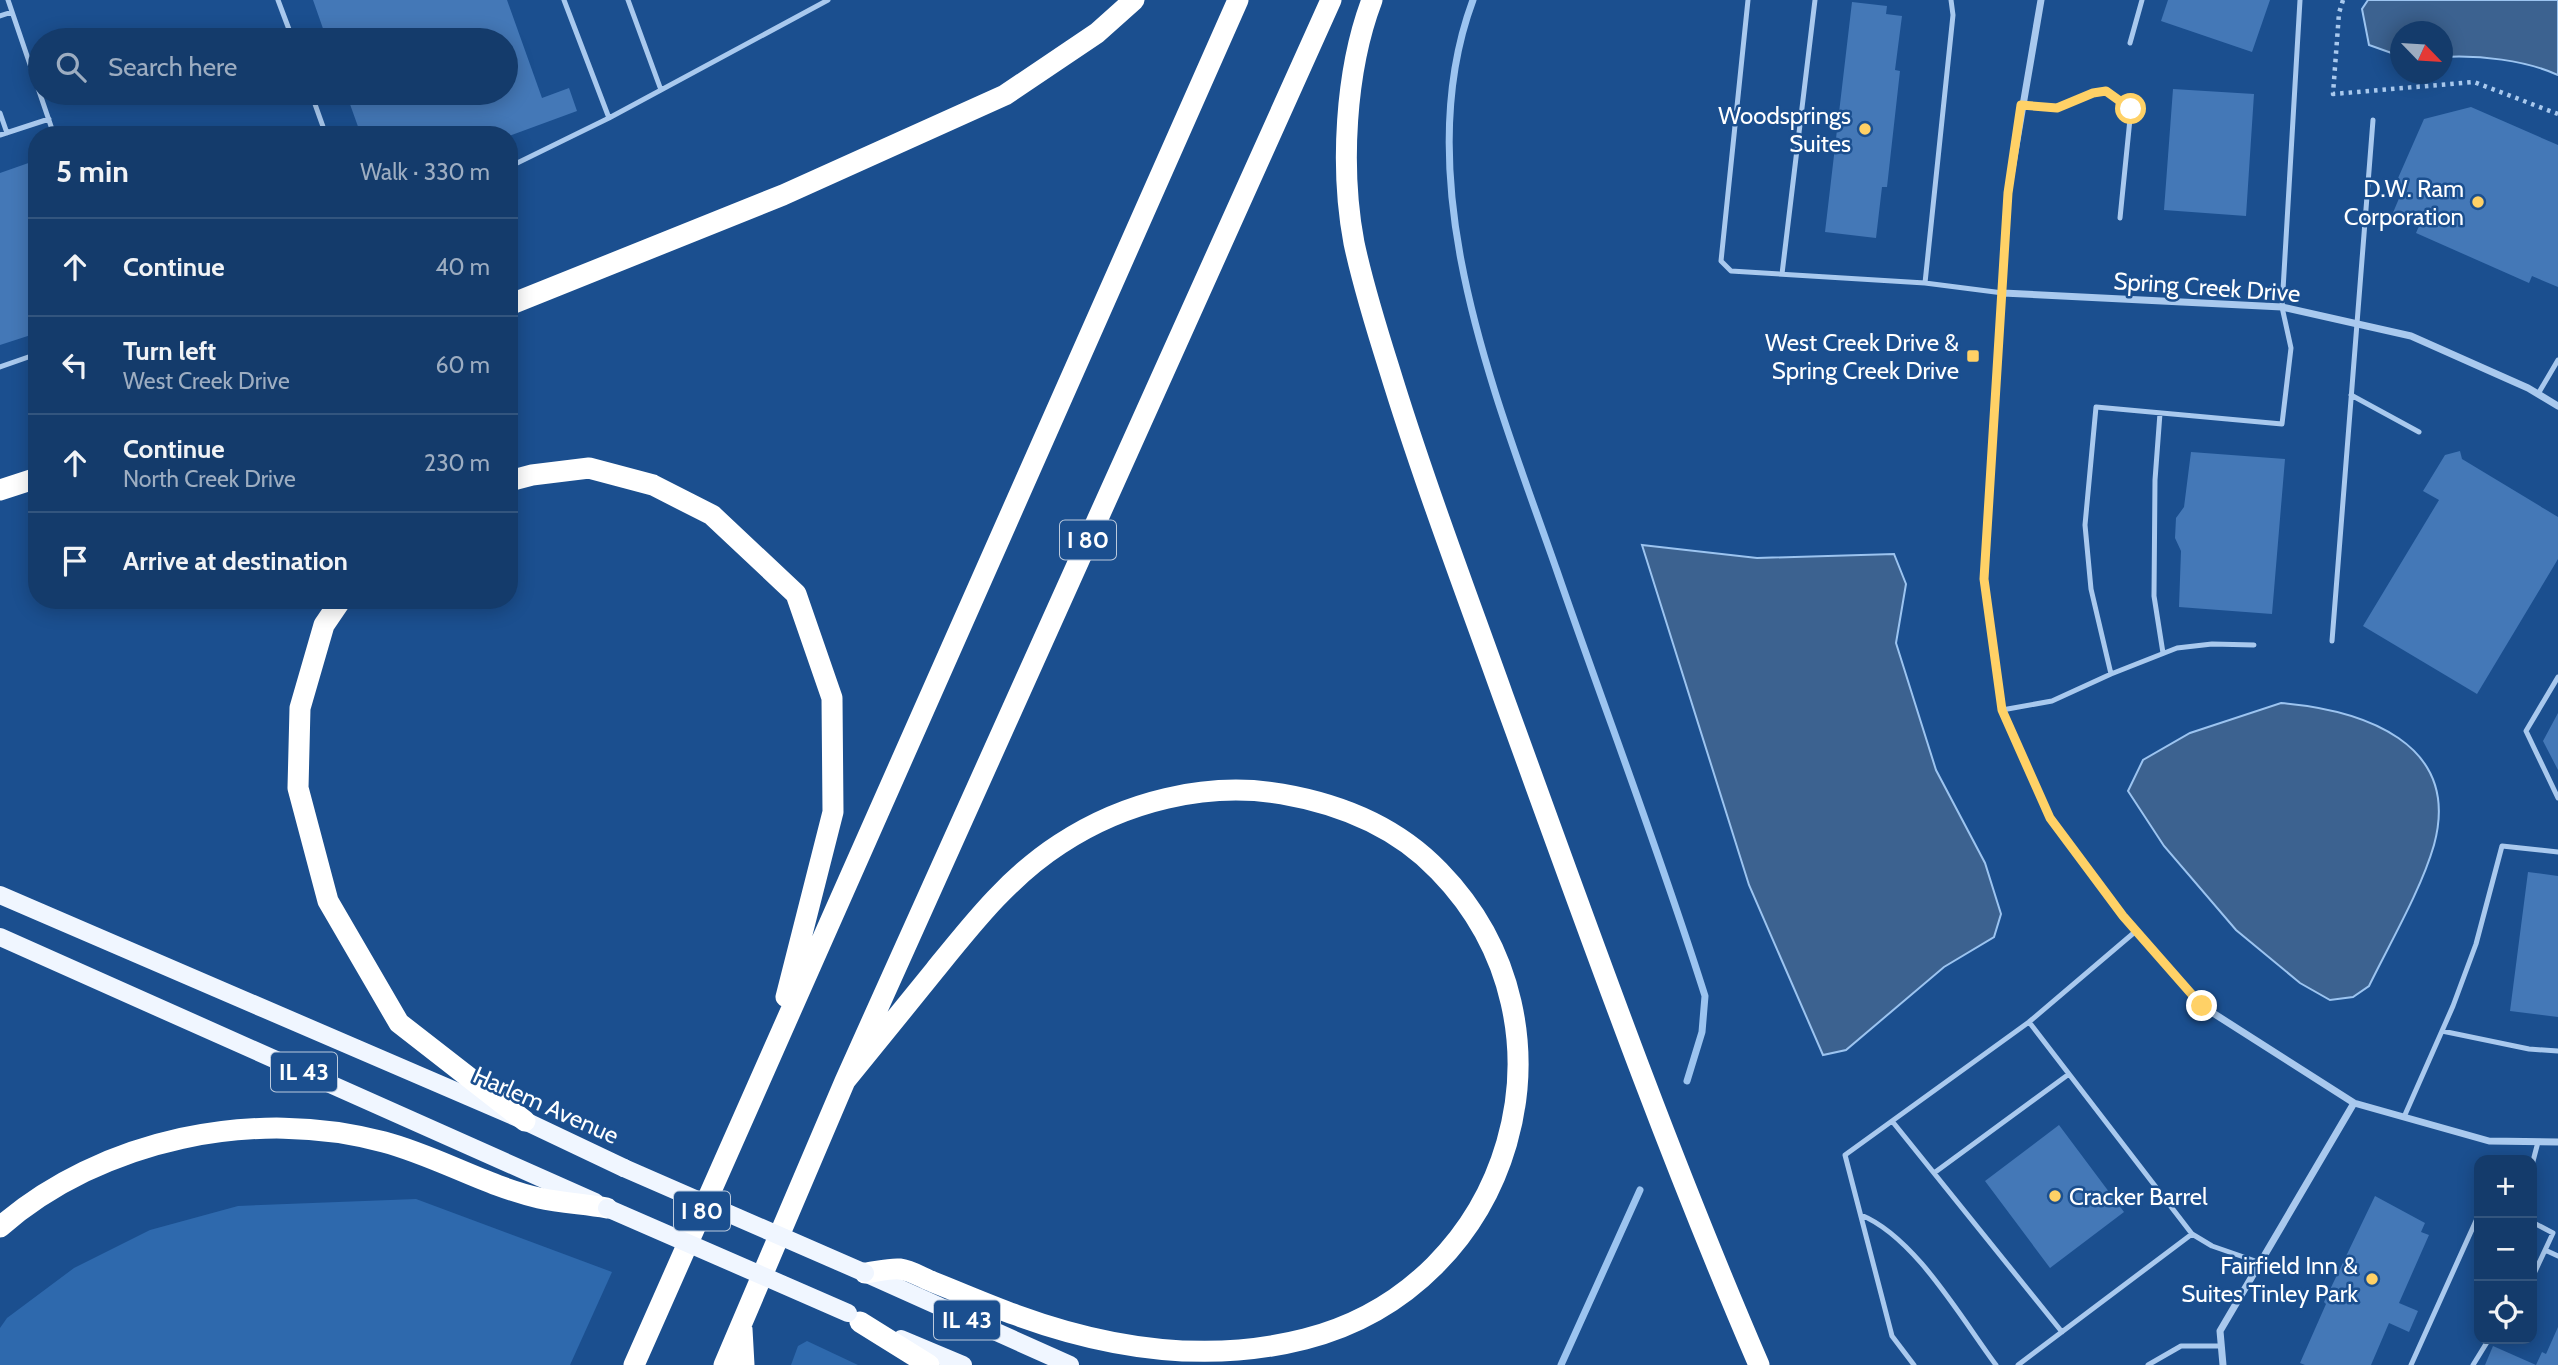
<!DOCTYPE html>
<meta charset="utf-8">
<style>
body{margin:0;font-family:Cabin,sans-serif;background:#214673;color:#f1f3f6}
.controls{position:absolute;right:21px;bottom:21px;display:grid;overflow:hidden;border-radius:14px;box-shadow:0 4px 18px #0003}
.controls button{width:63px;height:63px;display:grid;place-items:center;padding:0;border:0;border-bottom:2px solid #33557e;background:#143b6b;color:#f1f3f6;font:35px sans-serif}
.compass{position:absolute;left:2390px;top:21px;width:63px;height:63px;border-radius:50%;background:#143b6b;box-shadow:0 4px 18px #0003;rotate:115deg}
.stop{position:absolute;width:21px;height:21px;margin:-16px;border:5px solid #ffd166;border-radius:50%;background:#fff}
.stop.end{background:#ffd166;border-color:#fff;box-shadow:0 2px 7px #0008}
.list{margin:0;padding:0;list-style:none}
h2{display:flex;justify-content:space-between;align-items:center;height:91px;margin:0;padding:0 28px;font-size:30px}
h2 small{font-size:23px;font-weight:400;color:#9dadc1}
.list li{display:grid;grid-template-columns:46px 1fr auto;gap:21px;align-items:center;box-sizing:border-box;height:98px;padding:0 28px;border-top:2px solid #33557e}
.list b{display:block;font-size:26px;white-space:nowrap}
.list p{margin:0;font-size:23px;white-space:nowrap;color:#9dadc1}
.list em{font-size:23px;font-style:normal;color:#9dadc1}
.icon{flex:none;width:38px;height:38px;fill:none;stroke:currentColor;stroke-width:2;stroke-linecap:round;stroke-linejoin:round}
.map{position:relative;flex:none;width:2558px;height:1365px;overflow:hidden}
.search{position:absolute;background:#143b6b;box-shadow:0 4px 18px #0003;left:28px;top:28px;width:490px;height:77px;display:flex;align-items:center;gap:18px;box-sizing:border-box;padding:0 24px;border-radius:38px;color:#9dadc1;font-size:26px}
.panel{position:absolute;background:#143b6b;box-shadow:0 4px 18px #0003;left:28px;top:126px;width:490px;height:483px;border-radius:28px}
.map>svg:first-child{display:block}
.green{fill:#2e69ad}
.water{fill:#3c6290;stroke:#9cc4f0;stroke-width:2}
.lines{fill:none;stroke-linecap:round;stroke-linejoin:round}
.stream{stroke:#9cc4f0;stroke-width:7}
.building{fill:#4478b7}
.path{stroke:#a9c9ee;stroke-width:4.5;stroke-dasharray:3.5 5;stroke-linecap:butt}
.service{stroke:#a9c9ee;stroke-width:5}
.minor{stroke:#a9c9ee;stroke-width:7}
.primary{stroke:#f0f6ff;stroke-width:18}
.motorway{stroke:#fff;stroke-width:21}
.primary-bridge{stroke:#f0f6ff;stroke-width:18}
.route{stroke:#ffd166;stroke-width:9}
.poi-dot{fill:#ffd166;stroke:#1b4f8f;stroke-width:2.5}
.labels{text-anchor:middle;dominant-baseline:central;stroke-width:5;stroke-linejoin:round;paint-order:stroke}
.shield{fill:#1b4f8f;stroke:#bbcadd;stroke-width:2}
.shield-label{font-size:23px;font-weight:bold;fill:#fff}
.poi-label{font-size:24px;fill:#fff;stroke:#1b4f8f;text-anchor:end}
.street-label{font-size:24px;fill:#fff;stroke:#1b4f8f}
</style>
<div class="map">
<svg width="2558" height="1365" viewBox="0 0 2558 1365">
<rect width="100%" height="100%" fill="#1b4f8f"/>
<!-- green -->
<path class="green" d="M 416,1199 L 612,1272 L 570,1365 L 0,1365 L 0,1328 L 7,1318 L 74,1268 L 150,1230 L 238,1206 Z
M 807,1341 L 858,1365 L 791,1365 L 798,1346 Z"/>
<!-- water -->
<path class="water" d="M 2368,0 L 2558,0 L 2558,75 C 2525,60 2479,55 2443,57 L 2442,32 L 2400,32 L 2400,56 L 2369,45 L 2362,9 Z
M 1642,545 L 1757,558 L 1894,554 L 1906,584 L 1896,643 L 1936,770 L 1985,863 L 2001,914 L 1994,937 L 1944,967 L 1846,1050 L 1823,1055 L 1749,885 Z
M 2281,703 C 2362,710 2462,742 2434,845 C 2421,890 2390,943 2369,986 L 2353,997 L 2330,1000 L 2300,983 L 2236,930 L 2164,846 L 2128,791 L 2143,760 L 2190,733 Z"/>
<g class="lines">
<!-- stream -->
<path class="stream" d="M 1473,0 C 1405,182 1497,399 1557,571 C 1606,713 1660,853 1705,996 L 1702,1032 L 1687,1081
M 1561,1365 L 1640,1190"/>
</g>
<!-- building -->
<path class="building" d="M 313,0 L 507,0 L 542,98 L 569,88 L 577,111 L 509,136 L 361,135 L 346,93 L 506,93 L 506,40 L 327,40 Z
M 2168,0 L 2270,0 L 2252,52 L 2161,21 Z
M 1852,2 L 1887,6 L 1886,14 L 1902,16 L 1895,70 L 1900,71 L 1887,187 L 1882,187 L 1876,238 L 1825,232 Z
M 2173,89 L 2254,94 L 2246,216 L 2164,210 Z
M 2471,107 L 2558,145 L 2558,287 L 2532,276 L 2529,283 L 2416,233 L 2419,226 L 2392,215 L 2403,189 L 2395,185 L 2424,119 Z
M 37,160 L 37,333 L 0,345 L 0,173 Z
M 2460,451 L 2462,459 L 2558,517 L 2558,559 L 2477,694 L 2363,626 L 2439,500 L 2423,491 L 2445,455 Z
M 2191,452 L 2285,459 L 2272,614 L 2179,607 L 2181,551 L 2175,538 L 2176,518 L 2184,507 Z
M 2558,713 L 2558,770 L 2543,741 Z
M 2528,872 L 2558,876 L 2558,1017 L 2510,1011 Z
M 2059,1125 L 2124,1212 L 2050,1268 L 1985,1181 Z
M 2375,1196 L 2425,1223 L 2421,1232 L 2429,1235 L 2399,1303 L 2418,1311 L 2409,1332 L 2389,1323 L 2371,1365 L 2305,1365 L 2300,1363 L 2326,1304 L 2324,1302 Z
M 2558,1327 L 2558,1365 L 2485,1365 L 2493,1346 L 2536,1365 L 2542,1352 L 2546,1354 Z"/>
<g class="lines">
<!-- path -->
<path class="path" d="M 2343,0 L 2339,13 L 2333,94 L 2474,82 L 2558,114"/>
<!-- service -->
<path class="service" d="M 8,0 L 54,135
M 278,0 L 293,40
M 564,0 L 609,118
M 628,0 L 661,90
M 1748,0 L 1721,261 L 1731,271 L 1925,283 L 2003,293
M 0,16 L 12,12
M 2130,43 L 2142,0
M 311,93 L 326,135
M 2021,105 L 2057,109 L 2093,93 L 2106,91 L 2131,109 L 2120,218
M 0,113 L 7,133
M 0,135 L 49,119
M 509,167 L 609,118 L 828,0
M 1782,274 L 1815,0
M 1925,283 L 1953,15 L 1951,0
M 0,367 L 37,354
M 2538,394 L 2558,360
M 2351,395 L 2419,432
M 2160,413 L 2155,480 L 2154,596 L 2163,653
M 2332,641 L 2373,120
M 2111,674 L 2177,648 L 2212,644 L 2254,645
M 2558,677 L 2526,731 L 2558,798
M 2002,710 L 2052,701 L 2111,674 L 2091,589 L 2085,525 L 2096,407 L 2282,424 L 2291,348 L 2282,307 L 2300,0
M 2029,1022 L 2192,1234 L 2212,1246 L 2261,1263
M 2442,1031 L 2529,1049 L 2558,1051
M 2404,1117 L 2453,1006 L 2476,944 L 2502,846 L 2558,852
M 1892,1121 L 2062,1332
M 2532,1165 L 2538,1142
M 1934,1173 L 2069,1074
M 1861,1215 C 1915,1237 1961,1318 1996,1365
M 2532,1222 L 2553,1233 L 2532,1278
M 2545,1250 L 2558,1256
M 1914,1365 L 1892,1336 L 1845,1155 L 2029,1022 L 2136,931
M 2018,1365 L 2192,1234
M 2148,1365 L 2181,1346 L 2221,1346
M 2411,1365 L 2479,1214
M 2473,1365 L 2489,1339"/>
<!-- minor -->
<path class="minor" d="M 2041,0 L 2008,193 L 1984,579 L 2002,710 L 2050,818 L 2123,916 L 2202,1006 L 2354,1103 L 2489,1141 L 2558,1142
M 2003,293 L 2282,307 L 2411,336 L 2528,388 L 2558,406
M 2223,1365 L 2220,1331 L 2354,1103"/>
<!-- primary -->
<path class="primary" d="M 0,895 L 525,1121 L 624,1168
M 0,937 L 595,1202
M 865,1273 L 1070,1365
M 901,1339 L 963,1365"/>
<!-- motorway -->
<path class="motorway" d="M 1372,0 C 1345,71 1340,169 1354,243 C 1363,285 1376,327 1389,368 C 1423,479 1464,587 1503,696 C 1585,921 1664,1145 1759,1365
M 509,305 L 783,195 L 1005,95 L 1097,33 L 1134,0
M 509,481 L 532,475 L 589,468 L 653,485 L 712,515 L 796,594 L 832,698 L 833,812 L 786,997
M 0,490 L 37,478
M 341,600 L 324,625 L 300,708 L 298,788 L 328,901 L 399,1023 L 525,1121
M 845,1081 C 875,1044 905,1007 935,970 C 973,923 1009,877 1060,844 C 1124,802 1206,781 1282,794 C 1340,804 1397,827 1439,871 C 1590,1026 1513,1286 1305,1339 C 1207,1364 1109,1349 1016,1315 C 988,1305 961,1293 933,1282 C 923,1278 910,1270 900,1269 C 889,1268 875,1272 865,1273
M 0,1227 C 101,1139 255,1107 384,1142 C 437,1156 486,1186 539,1198 C 561,1203 585,1204 607,1208
M 860,1322 L 929,1365
M 742,1329 L 744,1365
M 634,1365 L 1238,0
M 724,1365 L 845,1081 L 1331,0"/>
<!-- primary-bridge -->
<path class="primary-bridge" d="M 624,1168 L 865,1273
M 607,1208 L 848,1313"/>
</g>
<g class="lines">
<!-- route -->
<path class="route" d="M 2131,109 L 2106,91 L 2093,93 L 2057,108 L 2021,105 L 2008,193 L 1984,579 L 2002,710 L 2050,818 L 2123,916 L 2202,1006"/>
</g>
<!-- markers -->
<g class="poi-dot">
<circle cx="1865" cy="129" r="7"/>
<circle cx="2478" cy="202" r="7"/>
<rect x="1966" y="349" width="14" height="14" rx="3.5"/>
<circle cx="2055" cy="1196" r="7"/>
<circle cx="2372" cy="1279" r="7"/>
</g>
<g class="labels">
<!-- shield labels -->
<g class="shield">
<rect x="1060" y="520.5" width="56" height="39" rx="5"/>
<rect x="271" y="1052.5" width="66" height="39" rx="5"/>
<rect x="674" y="1191.5" width="56" height="39" rx="5"/>
<rect x="934" y="1300.5" width="66" height="39" rx="5"/>
</g>
<g class="shield-label">
<text x="1088" y="540">I 80</text>
<text x="304" y="1072">IL 43</text>
<text x="702" y="1211">I 80</text>
<text x="967" y="1320">IL 43</text>
</g>
<!-- poi labels -->
<g class="poi-label">
<text x="1851" y="115">Woodsprings<tspan x="1851" dy="28">Suites</tspan></text>
<text x="2464" y="188">D.W. Ram<tspan x="2464" dy="28">Corporation</tspan></text>
<text x="1959" y="342">West Creek Drive &amp;<tspan x="1959" dy="28">Spring Creek Drive</tspan></text>
<text x="2069" y="1196" text-anchor="start">Cracker Barrel</text>
<text x="2358" y="1265">Fairfield Inn &amp;<tspan x="2358" dy="28">Suites Tinley Park</tspan></text>
</g>
<!-- street labels -->
<g class="street-label">
<text transform="translate(2207 287) rotate(4)">Spring Creek Drive</text>
<text transform="translate(546 1105) rotate(24)">Harlem Avenue</text>
</g>
</g>
</svg>
<div class="controls">
<button>+</button>
<button>−</button>
<button><svg class="icon" aria-label="locate" viewBox="0 0 24 24"><circle cx="12" cy="12" r="6"/><path d="M12 2v4M12 18v4M2 12h4M18 12h4"/></svg></button>
</div>
<svg class="compass" viewBox="-18 -18 36 36"><path d="M0-13l5 13h-10z" fill="#e53935"/><path d="M0 13l5-13h-10z" fill="#9dadc1"/></svg>
<div class="stop" style="left:2131px;top:109px"></div>
<div class="stop end" style="left:2202px;top:1006px"></div>
<div class="search"><svg class="icon" aria-label="search" viewBox="0 0 24 24"><circle cx="10" cy="10" r="6"/><path d="M15 15l6 6"/></svg>Search here</div>
<section class="panel">
<h2>5 min<small>Walk · 330 m</small></h2>
<ul class="list">
<li><svg class="icon" aria-label="ahead" viewBox="0 0 24 24"><path d="M12 20V5M6 11l6-6 6 6"/></svg><div><b>Continue</b></div><em>40 m</em></li>
<li><svg class="icon" aria-label="left" viewBox="0 0 24 24"><path d="M17 20v-9H6M10 6l-5 5 5 5"/></svg><div><b>Turn left</b><p>West Creek Drive</p></div><em>60 m</em></li>
<li><svg class="icon" aria-label="ahead" viewBox="0 0 24 24"><path d="M12 20V5M6 11l6-6 6 6"/></svg><div><b>Continue</b><p>North Creek Drive</p></div><em>230 m</em></li>
<li><svg class="icon" aria-label="arrive" viewBox="0 0 24 24"><path d="M6 21V4h12l-3 4 3 4H6"/></svg><div><b>Arrive at destination</b></div></li>
</ul>
</section>
</div>
